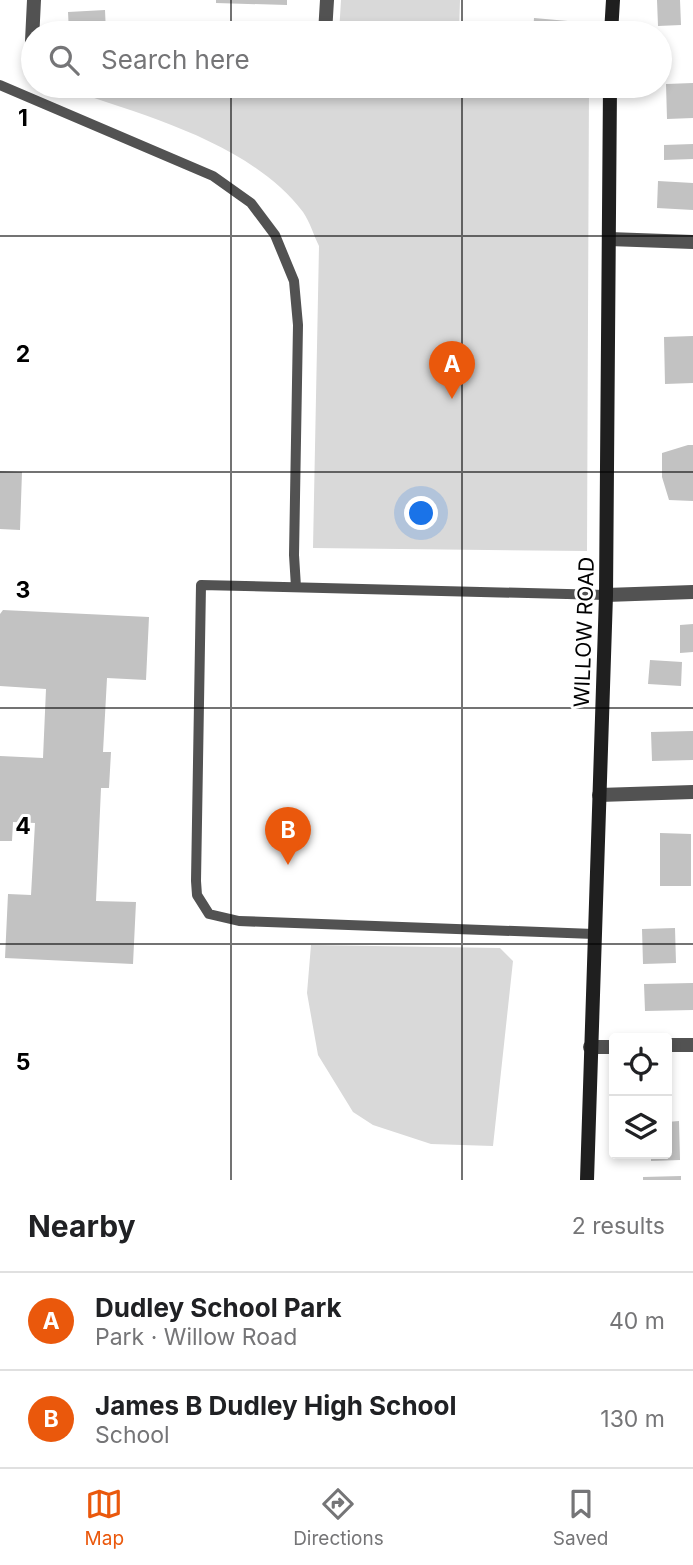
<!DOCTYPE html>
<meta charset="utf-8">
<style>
body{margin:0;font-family:Inter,sans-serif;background:#f6f6f6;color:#202124}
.controls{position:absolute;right:21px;bottom:21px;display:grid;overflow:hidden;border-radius:7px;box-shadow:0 4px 10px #0003}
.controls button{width:63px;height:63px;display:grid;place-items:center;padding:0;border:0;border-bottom:2px solid #e0e0e0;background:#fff;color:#202124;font:35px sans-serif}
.you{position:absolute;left:422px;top:514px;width:24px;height:24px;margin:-18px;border:5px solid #fff;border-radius:50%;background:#1a73e8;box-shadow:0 0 0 10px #1a73e833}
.badge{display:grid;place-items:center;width:46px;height:46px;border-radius:50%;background:#ea580c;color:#fff;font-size:23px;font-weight:700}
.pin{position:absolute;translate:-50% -58px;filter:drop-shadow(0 2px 4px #0008)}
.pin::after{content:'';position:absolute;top:37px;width:24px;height:21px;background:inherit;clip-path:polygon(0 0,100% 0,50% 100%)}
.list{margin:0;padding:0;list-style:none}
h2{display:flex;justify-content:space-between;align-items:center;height:91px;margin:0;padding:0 28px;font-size:30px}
h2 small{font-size:23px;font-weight:400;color:#757577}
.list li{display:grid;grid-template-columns:46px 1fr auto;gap:21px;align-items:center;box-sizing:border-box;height:98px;padding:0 28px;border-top:2px solid #e0e0e0}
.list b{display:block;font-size:26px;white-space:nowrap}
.list p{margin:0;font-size:23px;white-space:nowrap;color:#757577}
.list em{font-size:23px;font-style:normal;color:#757577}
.icon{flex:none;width:38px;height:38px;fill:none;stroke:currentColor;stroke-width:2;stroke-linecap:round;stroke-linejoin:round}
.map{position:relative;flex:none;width:693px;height:1180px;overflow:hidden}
.search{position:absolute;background:#fff;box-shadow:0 4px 10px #0003;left:21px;right:21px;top:21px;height:77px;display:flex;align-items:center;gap:18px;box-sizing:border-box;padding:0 24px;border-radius:38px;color:#757577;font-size:26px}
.sheet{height:287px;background:#fff}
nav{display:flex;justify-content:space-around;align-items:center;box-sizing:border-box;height:98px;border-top:2px solid #e0e0e0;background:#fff;font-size:19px;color:#757577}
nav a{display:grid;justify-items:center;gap:4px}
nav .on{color:#ea580c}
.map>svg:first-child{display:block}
.green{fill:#d9d9d9}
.building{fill:#c2c2c2}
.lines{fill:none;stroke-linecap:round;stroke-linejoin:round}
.lane{stroke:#525252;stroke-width:10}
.street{stroke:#525252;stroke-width:14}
.secondary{stroke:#1f1f1f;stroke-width:14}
.grid{fill:none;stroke:#000;stroke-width:2;stroke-opacity:0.55}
.labels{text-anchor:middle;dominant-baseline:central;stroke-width:6;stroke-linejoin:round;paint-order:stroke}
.street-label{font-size:21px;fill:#000;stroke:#fff}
.grid-label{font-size:23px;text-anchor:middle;font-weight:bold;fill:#000;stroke:#fff;stroke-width:6;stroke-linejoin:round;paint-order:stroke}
</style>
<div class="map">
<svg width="693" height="1180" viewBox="0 0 693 1180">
<rect width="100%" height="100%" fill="#fff"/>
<!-- green -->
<path class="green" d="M 341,0 L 460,0 L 459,33 L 339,33 Z
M 58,86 L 589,86 L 587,551 L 313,548 L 319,246 C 314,236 310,222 303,212 C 249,141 139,114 58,86 Z
M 311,945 L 500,948 L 513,961 L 493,1146 L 431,1144 L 373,1125 L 353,1112 L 318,1055 L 307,993 Z"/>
<!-- building -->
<path class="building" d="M 216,0 L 287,0 L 287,5 L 216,3 Z
M 657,0 L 680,0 L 681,25 L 658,26 Z
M 105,10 L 106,33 L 69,33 L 68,12 Z
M 534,18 L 568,21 L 568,33 L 533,33 Z
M 693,83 L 693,118 L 667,119 L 666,84 Z
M 693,144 L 693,159 L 664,160 L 664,145 Z
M 658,181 L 693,183 L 693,210 L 657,208 Z
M 693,336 L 693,383 L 665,384 L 664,337 Z
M 688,445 L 693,445 L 693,501 L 669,500 L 662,477 L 662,453 Z
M 0,471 L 22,472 L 20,530 L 0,529 Z
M 3,610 L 149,617 L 146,680 L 107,678 L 103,752 L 111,752 L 109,788 L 101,788 L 96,901 L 136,902 L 133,964 L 5,958 L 8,894 L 31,895 L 35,823 L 13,822 L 12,841 L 0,841 L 0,756 L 43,758 L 46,689 L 0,686 L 0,614 Z
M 693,624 L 693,652 L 680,653 L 680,625 Z
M 650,660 L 682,662 L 681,686 L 648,684 Z
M 693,731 L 693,760 L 652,761 L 651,732 Z
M 660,833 L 691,834 L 691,886 L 660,886 Z
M 675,928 L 676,963 L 643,964 L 642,929 Z
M 693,983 L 693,1010 L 645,1011 L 644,984 Z
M 679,1121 L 680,1160 L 651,1161 L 651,1154 L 667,1154 L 667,1122 Z
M 681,1176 L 681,1180 L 643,1180 L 643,1177 Z"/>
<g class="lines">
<!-- lane -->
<path class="lane" d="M 0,85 L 213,176 L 251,203 L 275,235 L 294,281 L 298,325 L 294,555 L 296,587
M 594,934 L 239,921 L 209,914 L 197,895 L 196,881 L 201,585 L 606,595"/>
<!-- street -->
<path class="street" d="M 325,33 L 327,0
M 32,41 L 34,0
M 609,239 L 693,242
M 606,595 L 693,592
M 599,795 L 693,792
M 667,1045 L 693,1045
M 590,1047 L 614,1047"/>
<!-- secondary -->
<path class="secondary" d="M 611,33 L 613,0
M 587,1180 L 606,595 L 610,86"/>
</g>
<!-- grid -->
<path class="grid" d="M 231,0 L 231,33M 462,0 L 462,33M 231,86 L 231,1180M 462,86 L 462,1180M 0,236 L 693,236M 0,472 L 693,472M 0,708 L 693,708M 0,944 L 693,944"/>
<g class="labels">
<!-- street labels -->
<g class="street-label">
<text transform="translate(584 632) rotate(-88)">WILLOW ROAD</text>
</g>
</g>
<g class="grid-label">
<text x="23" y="126">1</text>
<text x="23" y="362">2</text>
<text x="23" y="598">3</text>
<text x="23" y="834">4</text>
<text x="23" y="1070">5</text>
</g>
</svg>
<div class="controls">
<button><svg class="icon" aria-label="locate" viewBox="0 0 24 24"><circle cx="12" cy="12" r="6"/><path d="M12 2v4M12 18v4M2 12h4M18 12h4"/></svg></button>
<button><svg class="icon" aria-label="layers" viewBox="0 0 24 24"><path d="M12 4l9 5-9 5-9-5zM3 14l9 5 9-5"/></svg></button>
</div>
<div class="you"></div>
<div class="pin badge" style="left:452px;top:399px">A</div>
<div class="pin badge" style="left:288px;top:865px">B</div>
<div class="search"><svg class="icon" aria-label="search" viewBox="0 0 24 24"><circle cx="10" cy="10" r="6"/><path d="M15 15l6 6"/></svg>Search here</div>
</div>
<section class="sheet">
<h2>Nearby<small>2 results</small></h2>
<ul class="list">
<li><span class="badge">A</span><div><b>Dudley School Park</b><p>Park · Willow Road</p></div><em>40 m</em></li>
<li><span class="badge">B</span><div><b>James B Dudley High School</b><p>School</p></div><em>130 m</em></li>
</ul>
</section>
<nav>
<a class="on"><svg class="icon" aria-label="map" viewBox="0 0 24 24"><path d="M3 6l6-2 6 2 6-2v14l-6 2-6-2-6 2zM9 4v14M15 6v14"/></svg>Map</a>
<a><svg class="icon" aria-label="directions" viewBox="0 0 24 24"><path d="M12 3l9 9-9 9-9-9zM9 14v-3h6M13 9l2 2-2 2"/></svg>Directions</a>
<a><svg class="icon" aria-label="saved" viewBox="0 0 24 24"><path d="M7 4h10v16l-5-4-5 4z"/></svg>Saved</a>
</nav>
